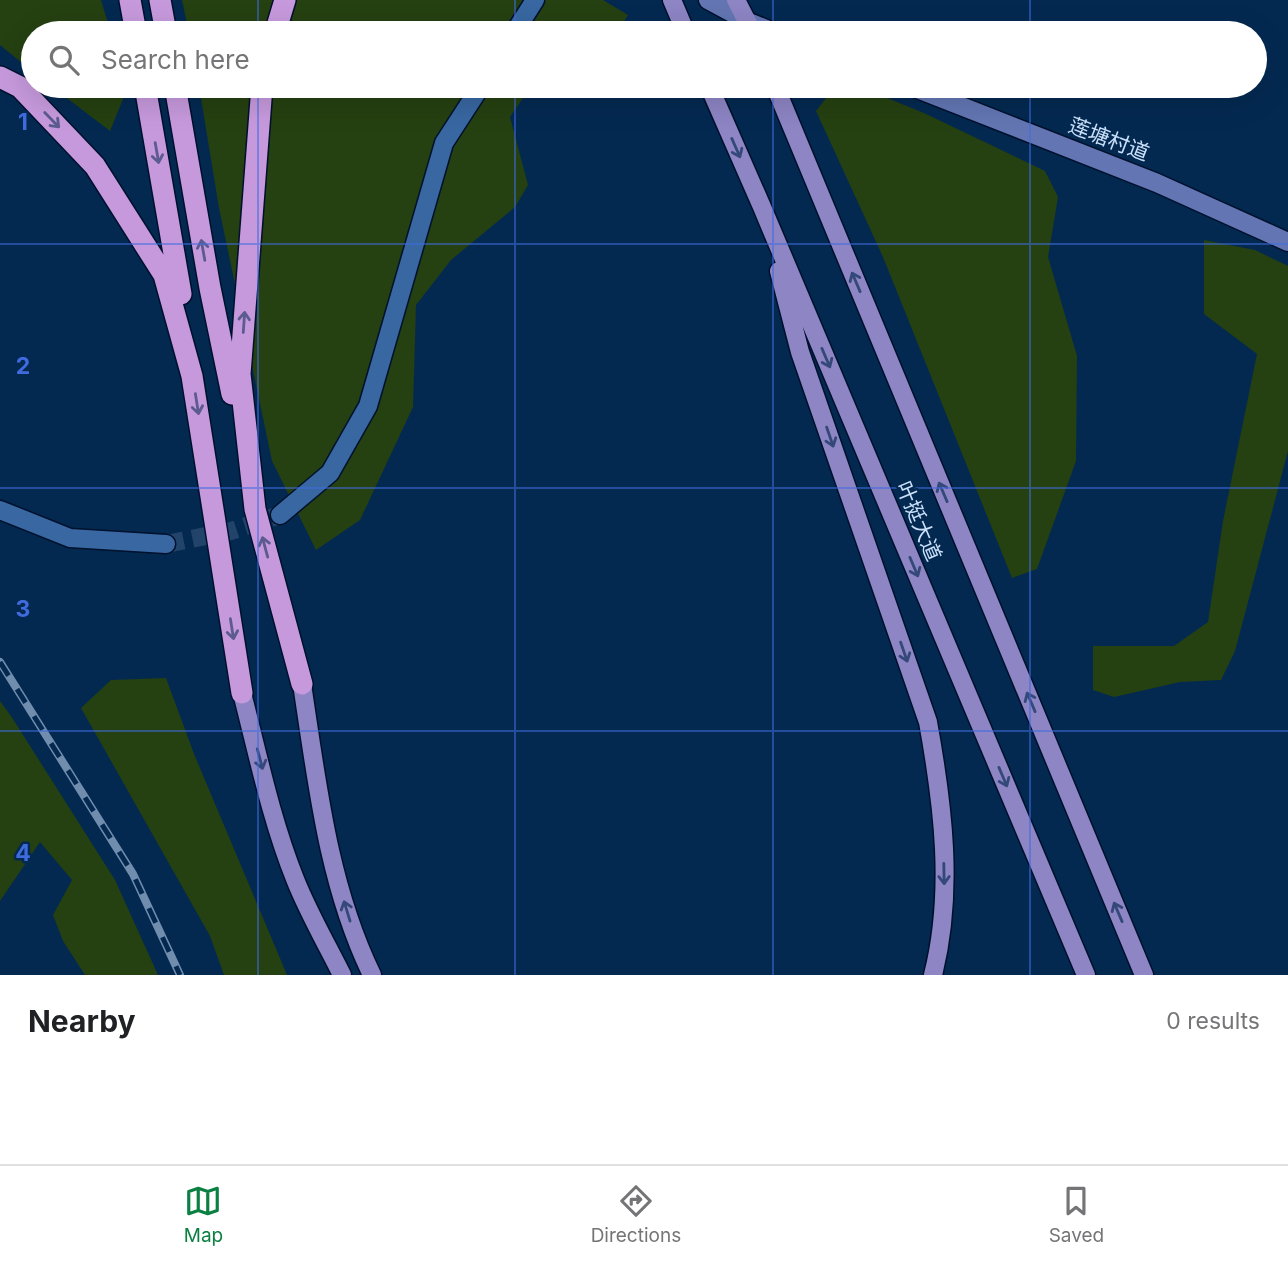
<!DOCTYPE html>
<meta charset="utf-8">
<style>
body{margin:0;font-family:Inter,"Noto Sans SC",sans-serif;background:#f2f2f2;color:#202124}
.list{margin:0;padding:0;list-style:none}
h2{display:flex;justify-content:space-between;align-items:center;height:91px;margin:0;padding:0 28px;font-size:30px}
h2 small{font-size:23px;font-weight:400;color:#757577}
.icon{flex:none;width:38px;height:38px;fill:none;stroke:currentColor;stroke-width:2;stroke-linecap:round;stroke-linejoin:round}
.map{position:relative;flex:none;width:1288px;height:975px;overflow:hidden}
.search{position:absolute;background:#fff;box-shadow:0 7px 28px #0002;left:21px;right:21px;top:21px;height:77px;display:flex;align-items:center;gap:18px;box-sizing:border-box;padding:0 24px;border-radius:38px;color:#757577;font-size:26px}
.sheet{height:189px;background:#fff}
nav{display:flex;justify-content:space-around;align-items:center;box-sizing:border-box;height:98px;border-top:2px solid #e0e0e0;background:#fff;font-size:19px;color:#757577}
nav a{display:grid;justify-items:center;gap:4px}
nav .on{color:#0b8043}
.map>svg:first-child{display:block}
.green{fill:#254011}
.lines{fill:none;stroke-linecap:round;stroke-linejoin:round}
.tertiary-tunnel{stroke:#22446a;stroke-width:18;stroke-dasharray:18 9;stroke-linecap:butt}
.tertiary-casing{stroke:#00112d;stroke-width:21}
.secondary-casing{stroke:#00112d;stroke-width:21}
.primary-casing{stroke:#00112d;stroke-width:21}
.motorway-casing{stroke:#00112d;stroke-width:24}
.tertiary{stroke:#3867a1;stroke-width:18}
.secondary{stroke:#6376b3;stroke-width:18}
.primary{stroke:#8d85c4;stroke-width:18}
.motorway{stroke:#c699dc;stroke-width:21}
.rail-casing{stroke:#718dae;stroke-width:8}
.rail{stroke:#042951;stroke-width:5;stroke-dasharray:16;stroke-linecap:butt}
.oneway{stroke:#5b5b90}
.oneway2{stroke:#344979}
.grid{fill:none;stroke:#406bdf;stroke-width:2;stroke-opacity:0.55}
.labels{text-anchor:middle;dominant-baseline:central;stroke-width:5;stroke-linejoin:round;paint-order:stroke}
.street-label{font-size:21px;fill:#cbe0fa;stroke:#042951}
.grid-label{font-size:23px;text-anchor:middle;font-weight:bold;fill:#406bdf;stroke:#042951;stroke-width:5;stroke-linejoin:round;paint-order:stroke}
</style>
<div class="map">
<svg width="1288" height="975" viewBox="0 0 1288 975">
<rect width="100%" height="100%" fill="#042951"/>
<!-- green -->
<path class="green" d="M 0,0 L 101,0 L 111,33 L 33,33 L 33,72 L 0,45 Z
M 182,0 L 603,0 L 628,15 L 617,33 L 189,33 Z
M 51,86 L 120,86 L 123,99 L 110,131 Z
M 199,86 L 531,86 L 510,117 L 528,185 L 515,207 L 451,260 L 416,305 L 413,407 L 360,520 L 316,550 L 272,461 L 219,208 Z
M 830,93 L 875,93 L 924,113 L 1045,171 L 1058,197 L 1048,257 L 1077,356 L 1076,461 L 1037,569 L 1012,578 L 883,257 L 816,111 Z
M 1204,240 L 1255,250 L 1288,266 L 1288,451 L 1235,651 L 1221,680 L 1180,682 L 1114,697 L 1093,690 L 1093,646 L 1174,646 L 1208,622 L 1223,521 L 1257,354 L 1204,314 Z
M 166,678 L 194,754 L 287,975 L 224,975 L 210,936 L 81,708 L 111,680 Z
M 0,701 L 11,716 L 115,880 L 158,975 L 85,975 L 63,941 L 53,915 L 72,880 L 40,842 L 0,901 Z"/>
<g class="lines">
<!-- tertiary-tunnel -->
<path class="tertiary-tunnel" d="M 166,544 L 231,531 L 280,515"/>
<defs>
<path id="tertiary" d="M 514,33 L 535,0
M 0,510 L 70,538 L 166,544
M 280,515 L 330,473 L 368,406 L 444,143 L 481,86"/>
<path id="secondary" d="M 708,0 L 749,22 L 776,33
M 910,86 L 1157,183 L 1288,242"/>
<path id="primary" d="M 672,0 L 686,33
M 736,0 L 753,33
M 709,86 L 762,207 L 1086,975
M 775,86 L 1144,975
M 779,271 L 800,352 L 928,722 C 943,805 954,892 933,975
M 302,684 C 317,782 328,885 372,975
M 242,693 C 258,755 271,819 295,879 C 308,912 326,943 342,975"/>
<path id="motorway" d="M 130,0 L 136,33
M 160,0 L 166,33
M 275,33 L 285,0
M 0,77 L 20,87 L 95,166 L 164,275 L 192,376 L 242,693
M 145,86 L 181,294
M 175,86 L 210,288 L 232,394
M 262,86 L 240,374 L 255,509 L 302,684"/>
</defs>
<!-- tertiary casing -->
<use href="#tertiary" class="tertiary-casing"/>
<!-- secondary casing -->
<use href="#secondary" class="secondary-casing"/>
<!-- primary casing -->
<use href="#primary" class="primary-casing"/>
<!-- motorway casing -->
<use href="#motorway" class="motorway-casing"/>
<!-- tertiary -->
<use href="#tertiary" class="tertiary"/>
<!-- secondary -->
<use href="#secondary" class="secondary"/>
<!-- primary -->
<use href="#primary" class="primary"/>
<!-- motorway -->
<use href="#motorway" class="motorway"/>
<defs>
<path id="rail" d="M 0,662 L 133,874 L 180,975"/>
</defs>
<!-- rail casing -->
<use href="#rail" class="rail-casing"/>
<!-- rail -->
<use href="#rail" class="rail"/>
</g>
<!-- one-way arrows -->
<defs><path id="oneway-shaft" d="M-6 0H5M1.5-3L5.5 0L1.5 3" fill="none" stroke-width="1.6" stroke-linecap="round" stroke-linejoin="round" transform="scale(1.75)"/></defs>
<g class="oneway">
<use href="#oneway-shaft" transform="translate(52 120) rotate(46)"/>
<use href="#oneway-shaft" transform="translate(157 153) rotate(80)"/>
<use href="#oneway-shaft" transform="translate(203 250) rotate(-100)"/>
<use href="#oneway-shaft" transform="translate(244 322) rotate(-86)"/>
<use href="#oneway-shaft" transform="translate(197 404) rotate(81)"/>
<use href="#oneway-shaft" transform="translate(265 547) rotate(-105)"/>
<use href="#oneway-shaft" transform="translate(232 629) rotate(81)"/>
</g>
<g class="oneway2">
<use href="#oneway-shaft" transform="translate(736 148) rotate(66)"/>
<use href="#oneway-shaft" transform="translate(856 282) rotate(-113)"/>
<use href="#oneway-shaft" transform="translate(826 358) rotate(67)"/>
<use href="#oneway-shaft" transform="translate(830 437) rotate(71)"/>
<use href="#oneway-shaft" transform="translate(943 492) rotate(-113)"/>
<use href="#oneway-shaft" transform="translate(914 567) rotate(67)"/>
<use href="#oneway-shaft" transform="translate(904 652) rotate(71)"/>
<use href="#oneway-shaft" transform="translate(1031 702) rotate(-113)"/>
<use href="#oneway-shaft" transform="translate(260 759) rotate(75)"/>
<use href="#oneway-shaft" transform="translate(1003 777) rotate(67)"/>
<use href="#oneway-shaft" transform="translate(944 874) rotate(89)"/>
<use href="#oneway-shaft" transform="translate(347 911) rotate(-107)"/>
<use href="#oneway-shaft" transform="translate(1118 912) rotate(-113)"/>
</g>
<!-- grid -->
<path class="grid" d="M 258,0 L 258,33M 515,0 L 515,33M 773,0 L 773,33M 1030,0 L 1030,33M 258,86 L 258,975M 515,86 L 515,975M 773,86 L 773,975M 1030,86 L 1030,975M 0,244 L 1288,244M 0,488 L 1288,488M 0,731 L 1288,731"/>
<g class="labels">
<!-- street labels -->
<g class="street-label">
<text transform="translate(1109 139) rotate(21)">莲塘村道</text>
<text transform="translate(919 521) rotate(67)">叶挺大道</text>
</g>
</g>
<g class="grid-label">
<text x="23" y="130">1</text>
<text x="23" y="374">2</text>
<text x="23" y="617">3</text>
<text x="23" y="861">4</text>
</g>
</svg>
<div class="search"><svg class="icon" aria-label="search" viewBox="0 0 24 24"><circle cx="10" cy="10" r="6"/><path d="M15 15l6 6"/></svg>Search here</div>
</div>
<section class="sheet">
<h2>Nearby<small>0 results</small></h2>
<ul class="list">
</ul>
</section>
<nav>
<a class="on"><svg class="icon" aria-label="map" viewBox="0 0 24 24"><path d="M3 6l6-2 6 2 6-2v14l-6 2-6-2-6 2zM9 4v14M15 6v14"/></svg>Map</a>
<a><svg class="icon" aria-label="directions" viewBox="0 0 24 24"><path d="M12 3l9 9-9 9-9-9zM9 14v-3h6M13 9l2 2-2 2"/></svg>Directions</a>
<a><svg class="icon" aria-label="saved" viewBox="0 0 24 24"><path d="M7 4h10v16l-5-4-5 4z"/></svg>Saved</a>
</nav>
